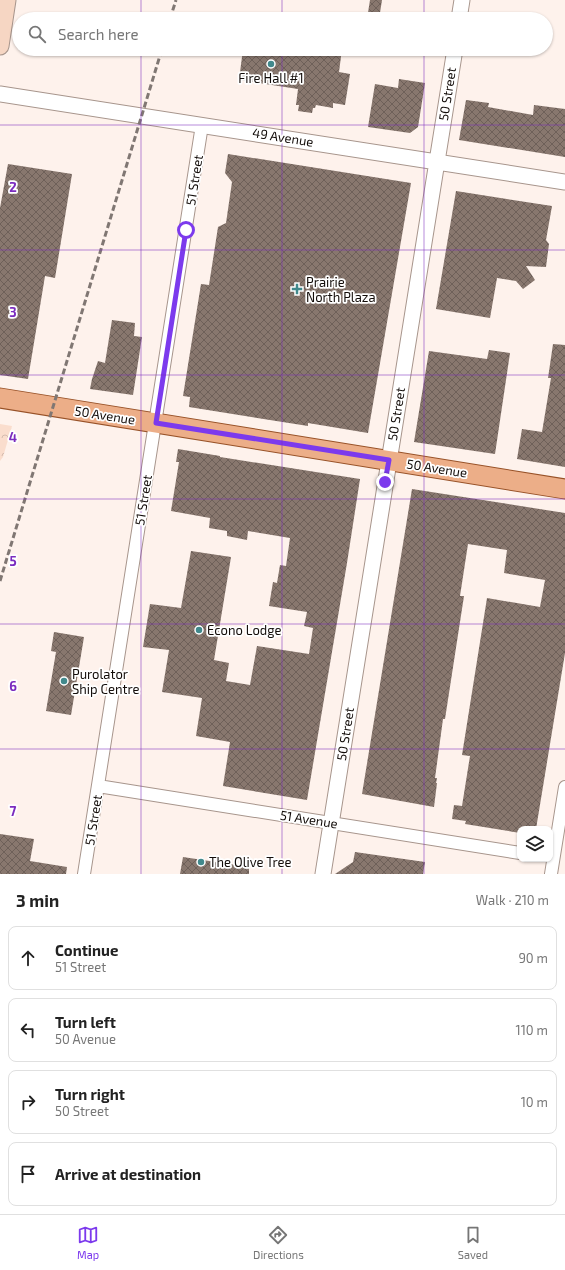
<!DOCTYPE html>
<meta charset="utf-8">
<style>
body{margin:0;font-family:"Exo 2",sans-serif;background:#f6f6f6;color:#222}
.controls{position:absolute;right:12px;bottom:12px;display:grid;overflow:hidden;border-radius:8px;box-shadow:0 1px 3px #0004}
.controls button{width:36px;height:36px;display:grid;place-items:center;padding:0;border:0;border-bottom:1px solid #e0e0e0;background:#fff;color:#222;font:20px sans-serif}
.stop{position:absolute;width:12px;height:12px;margin:-9px;border:3px solid #7c3aed;border-radius:50%;background:#fff}
.stop.end{background:#7c3aed;border-color:#fff;box-shadow:0 1px 4px #0008}
.list{margin:0;padding:0;list-style:none}
h2{display:flex;justify-content:space-between;align-items:center;height:52px;margin:0;padding:0 16px;font-size:17px}
h2 small{font-size:13px;font-weight:400;color:#767676}
.list li{display:grid;grid-template-columns:26px 1fr auto;gap:12px;align-items:center;box-sizing:border-box;height:64px;margin:0 8px 8px;padding:0 8px;border:1px solid #e0e0e0;border-radius:8px}
.list b{display:block;font-size:15px;white-space:nowrap}
.list p{margin:0;font-size:13px;white-space:nowrap;color:#767676}
.list em{font-size:13px;font-style:normal;color:#767676}
.icon{flex:none;width:22px;height:22px;fill:none;stroke:currentColor;stroke-width:2;stroke-linecap:round;stroke-linejoin:round}
.map{position:relative;flex:none;width:565px;height:874px;overflow:hidden}
.search{position:absolute;background:#fff;box-shadow:0 1px 3px #0004;left:12px;right:12px;top:12px;height:44px;display:flex;align-items:center;gap:10px;box-sizing:border-box;padding:0 14px;border-radius:22px;color:#767676;font-size:15px}
.sheet{height:340px;background:#fff}
nav{display:flex;justify-content:space-around;align-items:center;box-sizing:border-box;height:56px;border-top:1px solid #e0e0e0;background:#fff;font-size:11px;color:#767676}
nav a{display:grid;justify-items:center;gap:2px}
nav .on{color:#7c3aed}
.map>svg:first-child{display:block}
.park{fill:url(#park-crowns)}
.building{fill:url(#building-cross-hatch)}
.lines{fill:none;stroke-linecap:round;stroke-linejoin:round}
.minor-casing{stroke:#a7958c;stroke-width:14}
.tertiary-casing{stroke:#a7958c;stroke-width:17}
.secondary-casing{stroke:#a7958c;stroke-width:19}
.primary-casing{stroke:#985228;stroke-width:21}
.minor{stroke:#fff;stroke-width:12}
.tertiary{stroke:#fff;stroke-width:15}
.secondary{stroke:#f6d6c3;stroke-width:17}
.primary{stroke:#ecae88;stroke-width:19}
.rail{stroke:#807773;stroke-width:3;stroke-dasharray:6 3;stroke-linecap:butt}
.route{stroke:#7c3aed;stroke-width:5}
.grid{fill:none;stroke:#7b2cbf;stroke-width:1;stroke-opacity:0.55}
.poi-dot{fill:#41898c;stroke:#fff;stroke-width:1.5}
.labels{text-anchor:middle;dominant-baseline:central;stroke-width:3.5;stroke-linejoin:round;paint-order:stroke}
.poi-label{font-size:13px;fill:#120c09;stroke:#fff;text-anchor:start}
.street-label{font-size:13px;fill:#120c09;stroke:#fff}
.grid-label{font-size:13px;text-anchor:middle;font-weight:bold;fill:#7b2cbf;stroke:#fff;stroke-width:3.5;stroke-linejoin:round;paint-order:stroke}
</style>
<div class="map">
<svg width="565" height="874" viewBox="0 0 565 874">
<defs>
<pattern id="park-crowns" width="20" height="18" patternUnits="userSpaceOnUse"><rect width="20" height="18" fill="#faddcd"/><path d="M2 6a3 3 0 1 1 6 0M12 15a3 3 0 1 1 6 0" fill="none" stroke="#d5bcaf"/></pattern>
<pattern id="building-cross-hatch" width="8" height="8" patternUnits="userSpaceOnUse"><rect width="8" height="8" fill="#88776e"/><path d="M0 0l8 8M0 8l8-8" fill="none" stroke="#6e6059"/></pattern>
</defs>
<rect width="100%" height="100%" fill="#fef2ec"/>
<!-- park -->
<path class="park" d="M 0,424 L 12,426 L 3,457 L 0,461 Z"/>
<!-- building -->
<path class="building" d="M 370,0 L 382,0 L 379,19 L 367,19 Z
M 243,49 L 342,49 L 339,72 L 350,74 L 345,105 L 333,103 L 333,108 L 316,105 L 315,108 L 313,108 L 312,113 L 298,111 L 299,105 L 296,105 L 298,89 L 239,80 Z
M 399,79 L 425,83 L 418,127 L 410,133 L 368,127 L 375,84 L 398,88 Z
M 466,100 L 489,103 L 488,107 L 533,115 L 534,105 L 565,109 L 565,157 L 459,140 Z
M 228,154 L 411,183 L 368,433 L 308,423 L 308,426 L 189,407 L 190,397 L 183,396 L 201,284 L 209,285 L 218,227 L 226,223 L 232,182 L 225,173 Z
M 8,164 L 72,174 L 55,278 L 45,276 L 28,379 L 0,375 L 0,208 Z
M 456,191 L 552,206 L 546,240 L 549,244 L 546,267 L 526,266 L 535,280 L 523,289 L 516,281 L 497,278 L 490,318 L 436,309 Z
M 112,320 L 135,323 L 134,336 L 142,337 L 133,395 L 90,389 L 92,379 L 98,361 L 105,363 Z
M 553,344 L 565,345 L 565,467 L 517,459 L 522,429 L 542,432 L 551,378 L 548,378 Z
M 489,350 L 510,353 L 495,454 L 414,442 L 429,351 L 487,359 Z
M 178,449 L 220,456 L 220,457 L 239,460 L 360,479 L 347,563 L 307,800 L 223,786 L 230,742 L 196,736 L 202,698 L 162,692 L 169,650 L 143,647 L 150,604 L 181,608 L 191,551 L 231,557 L 214,660 L 229,663 L 226,681 L 250,685 L 257,646 L 309,654 L 313,628 L 304,626 L 307,612 L 269,606 L 273,582 L 277,583 L 280,565 L 286,566 L 290,538 L 248,531 L 247,540 L 227,536 L 227,531 L 209,528 L 210,518 L 171,511 L 179,462 L 176,462 Z
M 412,489 L 565,513 L 565,653 L 536,829 L 520,829 L 520,833 L 465,824 L 466,821 L 452,819 L 454,805 L 462,806 L 470,756 L 462,755 L 487,598 L 540,607 L 545,580 L 504,573 L 507,550 L 468,544 L 460,596 L 464,596 L 445,719 L 443,719 L 435,778 L 437,778 L 436,783 L 437,783 L 434,807 L 362,794 Z
M 54,632 L 84,637 L 71,715 L 46,711 L 56,652 L 51,651 Z
M 0,834 L 34,839 L 30,861 L 67,867 L 66,874 L 0,874 Z
M 355,852 L 425,862 L 423,874 L 335,874 L 353,862 Z
M 183,857 L 249,867 L 249,874 L 180,874 Z"/>
<g class="lines">
<defs>
<path id="minor" d="M 98,786 L 520,853
M 84,874 L 202,125
M 551,874 L 565,787"/>
<path id="tertiary" d="M 459,19 L 462,0
M 0,94 L 565,182
M 323,874 L 455,49"/>
<path id="secondary" d="M 0,46 L 7,0"/>
<path id="primary" d="M 0,398 L 565,489"/>
</defs>
<!-- minor casing -->
<use href="#minor" class="minor-casing"/>
<!-- tertiary casing -->
<use href="#tertiary" class="tertiary-casing"/>
<!-- secondary casing -->
<use href="#secondary" class="secondary-casing"/>
<!-- primary casing -->
<use href="#primary" class="primary-casing"/>
<!-- minor -->
<use href="#minor" class="minor"/>
<!-- tertiary -->
<use href="#tertiary" class="tertiary"/>
<!-- secondary -->
<use href="#secondary" class="secondary"/>
<!-- primary -->
<use href="#primary" class="primary"/>
<!-- rail -->
<path class="rail" d="M 170,19 L 176,0
M 0,581 L 162,49"/>
</g>
<g class="lines">
<!-- route -->
<path class="route" d="M 186,230 L 156,423 L 389,460 L 385,482"/>
</g>
<!-- grid -->
<path class="grid" d="M 141,0 L 141,19M 282,0 L 282,19M 424,0 L 424,19M 141,49 L 141,874M 282,49 L 282,874M 424,49 L 424,874M 0,125 L 565,125M 0,250 L 565,250M 0,375 L 565,375M 0,499 L 565,499M 0,624 L 565,624M 0,749 L 565,749"/>
<!-- markers -->
<g class="poi-dot">
<circle cx="271" cy="64" r="4"/>
<path d="M295 283h4v4h4v4h-4v4h-4v-4h-4v-4h4z"/>
<circle cx="199" cy="630" r="4"/>
<circle cx="64" cy="681" r="4"/>
<circle cx="201" cy="862" r="4"/>
</g>
<g class="labels">
<!-- poi labels -->
<g class="poi-label">
<text x="271" y="78" text-anchor="middle">Fire Hall #1</text>
<text x="306" y="282">Prairie<tspan x="306" dy="15">North Plaza</tspan></text>
<text x="207" y="630">Econo Lodge</text>
<text x="72" y="674">Purolator<tspan x="72" dy="15">Ship Centre</tspan></text>
<text x="209" y="862">The Olive Tree</text>
</g>
<!-- street labels -->
<g class="street-label">
<text transform="translate(447 94) rotate(-81)">50 Street</text>
<text transform="translate(283 137) rotate(9)">49 Avenue</text>
<text transform="translate(194 180) rotate(-81)">51 Street</text>
<text transform="translate(396 414) rotate(-81)">50 Street</text>
<text transform="translate(105 415) rotate(9)">50 Avenue</text>
<text transform="translate(437 468) rotate(9)">50 Avenue</text>
<text transform="translate(143 500) rotate(-81)">51 Street</text>
<text transform="translate(345 734) rotate(-81)">50 Street</text>
<text transform="translate(309 819) rotate(9)">51 Avenue</text>
<text transform="translate(93 820) rotate(-81)">51 Street</text>
</g>
</g>
<g class="grid-label">
<text x="13" y="192">2</text>
<text x="13" y="317">3</text>
<text x="13" y="442">4</text>
<text x="13" y="566">5</text>
<text x="13" y="691">6</text>
<text x="13" y="816">7</text>
</g>
</svg>
<div class="controls">
<button><svg class="icon" aria-label="layers" viewBox="0 0 24 24"><path d="M12 4l9 5-9 5-9-5zM3 14l9 5 9-5"/></svg></button>
</div>
<div class="stop" style="left:186px;top:230px"></div>
<div class="stop end" style="left:385px;top:482px"></div>
<div class="search"><svg class="icon" aria-label="search" viewBox="0 0 24 24"><circle cx="10" cy="10" r="6"/><path d="M15 15l6 6"/></svg>Search here</div>
</div>
<section class="sheet">
<h2>3 min<small>Walk · 210 m</small></h2>
<ul class="list">
<li><svg class="icon" aria-label="ahead" viewBox="0 0 24 24"><path d="M12 20V5M6 11l6-6 6 6"/></svg><div><b>Continue</b><p>51 Street</p></div><em>90 m</em></li>
<li><svg class="icon" aria-label="left" viewBox="0 0 24 24"><path d="M17 20v-9H6M10 6l-5 5 5 5"/></svg><div><b>Turn left</b><p>50 Avenue</p></div><em>110 m</em></li>
<li><svg class="icon" aria-label="right" viewBox="0 0 24 24"><path d="M7 20v-9h11M14 6l5 5-5 5"/></svg><div><b>Turn right</b><p>50 Street</p></div><em>10 m</em></li>
<li><svg class="icon" aria-label="arrive" viewBox="0 0 24 24"><path d="M6 21V4h12l-3 4 3 4H6"/></svg><div><b>Arrive at destination</b></div></li>
</ul>
</section>
<nav>
<a class="on"><svg class="icon" aria-label="map" viewBox="0 0 24 24"><path d="M3 6l6-2 6 2 6-2v14l-6 2-6-2-6 2zM9 4v14M15 6v14"/></svg>Map</a>
<a><svg class="icon" aria-label="directions" viewBox="0 0 24 24"><path d="M12 3l9 9-9 9-9-9zM9 14v-3h6M13 9l2 2-2 2"/></svg>Directions</a>
<a><svg class="icon" aria-label="saved" viewBox="0 0 24 24"><path d="M7 4h10v16l-5-4-5 4z"/></svg>Saved</a>
</nav>
